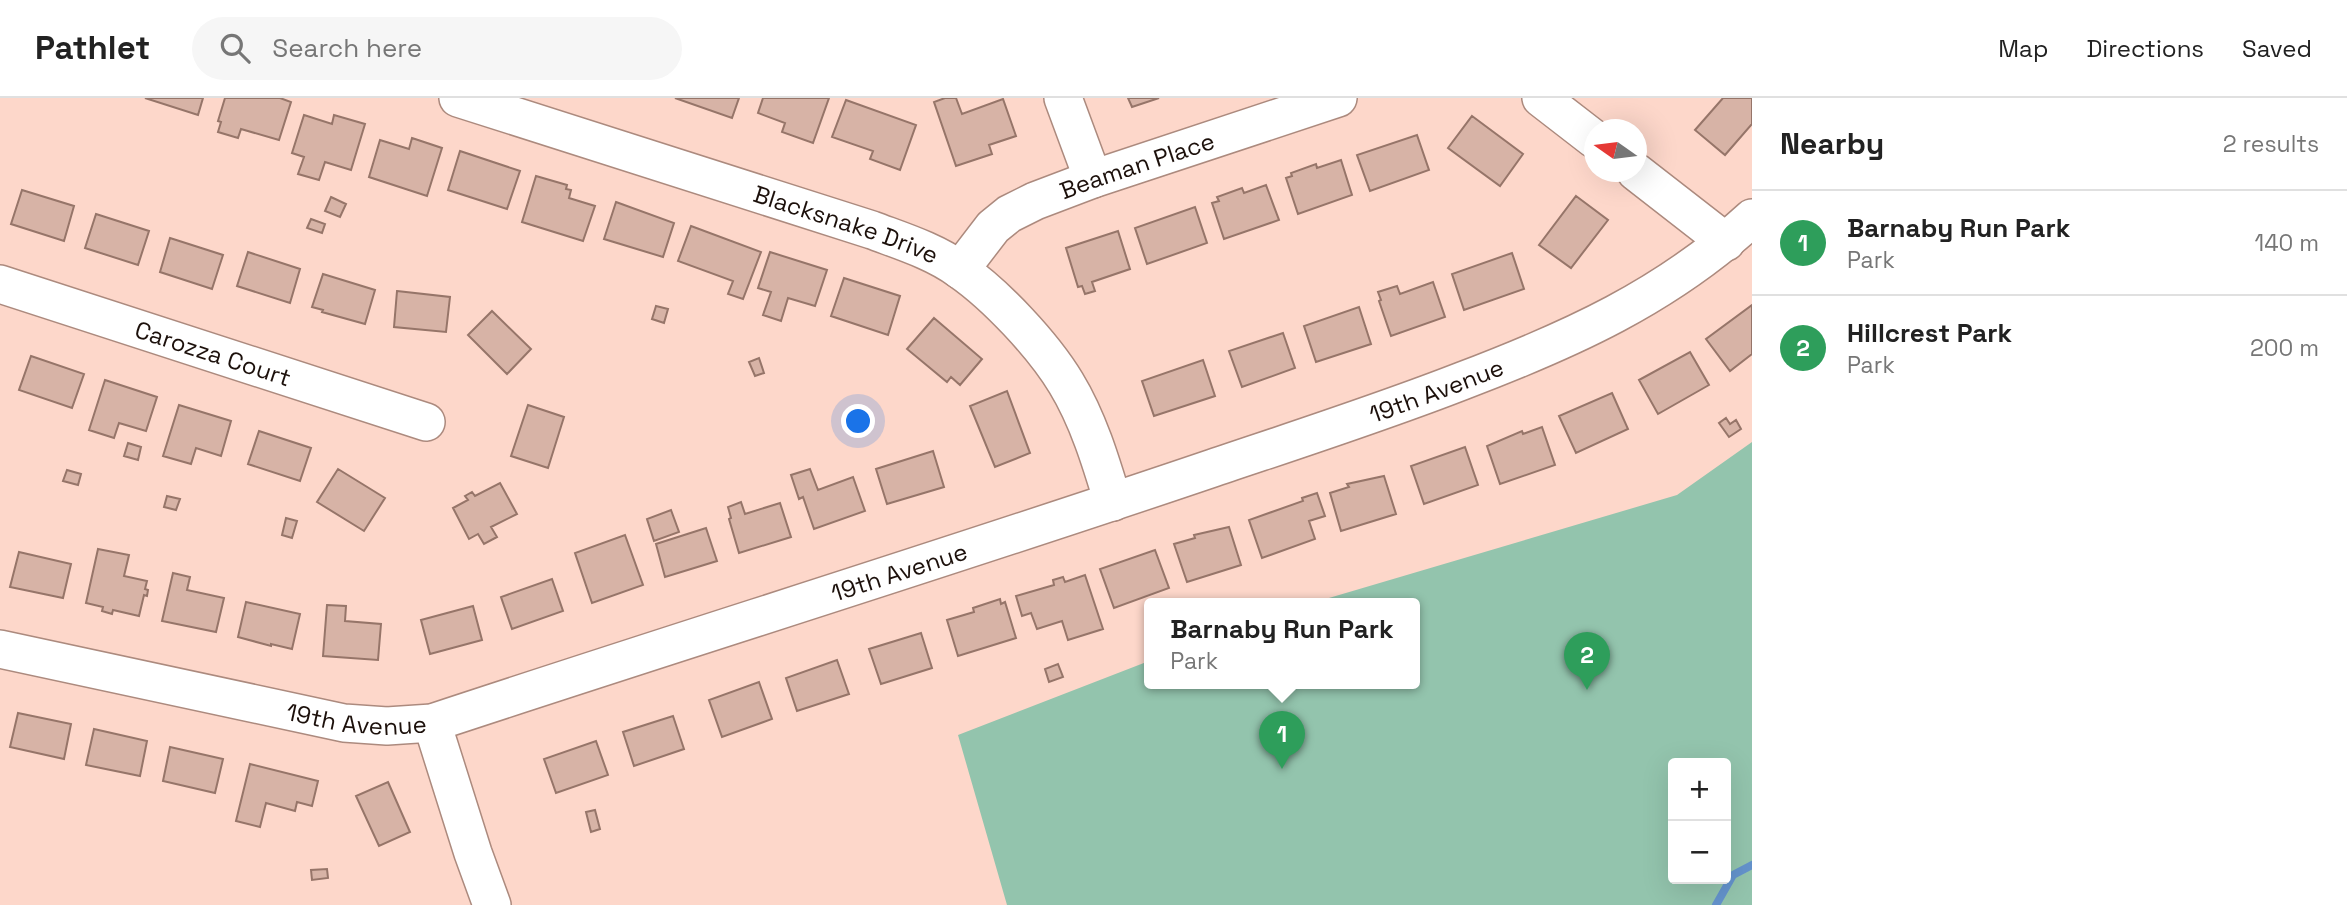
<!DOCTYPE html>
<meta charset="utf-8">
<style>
body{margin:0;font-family:"Space Grotesk",sans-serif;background:#f6f6f6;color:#222}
.controls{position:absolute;right:21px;bottom:21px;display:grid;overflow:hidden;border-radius:7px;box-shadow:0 7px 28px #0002}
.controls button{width:63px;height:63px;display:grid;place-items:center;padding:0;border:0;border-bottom:2px solid #e0e0e0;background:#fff;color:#222;font:35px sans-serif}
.compass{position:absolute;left:1584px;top:21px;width:63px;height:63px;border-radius:50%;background:#fff;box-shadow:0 7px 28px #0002;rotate:284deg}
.you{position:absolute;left:859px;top:324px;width:24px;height:24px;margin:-18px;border:5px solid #fff;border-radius:50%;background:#1a73e8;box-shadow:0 0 0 10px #1a73e833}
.badge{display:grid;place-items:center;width:46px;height:46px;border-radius:50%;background:#16656a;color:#fff;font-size:23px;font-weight:700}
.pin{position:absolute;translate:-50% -58px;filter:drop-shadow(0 2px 4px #0008)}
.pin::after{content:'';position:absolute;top:37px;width:24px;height:21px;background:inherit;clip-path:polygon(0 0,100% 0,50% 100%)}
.popup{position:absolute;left:1144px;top:500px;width:276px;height:91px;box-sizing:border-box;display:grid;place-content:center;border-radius:7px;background:#fff;filter:drop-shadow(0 2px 5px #0005);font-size:23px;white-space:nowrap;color:#767676}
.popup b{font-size:26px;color:#222}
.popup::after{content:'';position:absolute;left:50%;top:100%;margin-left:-14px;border:14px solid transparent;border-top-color:#fff}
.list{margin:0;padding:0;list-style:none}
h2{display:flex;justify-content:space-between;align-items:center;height:91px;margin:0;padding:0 28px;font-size:30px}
h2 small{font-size:23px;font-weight:400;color:#767676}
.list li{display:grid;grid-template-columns:46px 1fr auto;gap:21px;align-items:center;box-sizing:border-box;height:105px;padding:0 28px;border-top:2px solid #e0e0e0}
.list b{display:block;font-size:26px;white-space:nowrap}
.list p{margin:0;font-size:23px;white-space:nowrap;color:#767676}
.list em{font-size:23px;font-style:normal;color:#767676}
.icon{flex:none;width:38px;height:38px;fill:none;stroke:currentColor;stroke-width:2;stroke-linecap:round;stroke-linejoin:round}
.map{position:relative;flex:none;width:1752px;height:807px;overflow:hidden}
header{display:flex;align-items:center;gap:42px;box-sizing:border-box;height:98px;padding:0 35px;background:#fff;border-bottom:2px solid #e0e0e0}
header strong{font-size:33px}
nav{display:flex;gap:38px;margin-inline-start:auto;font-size:24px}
.search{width:490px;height:63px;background:#f6f6f6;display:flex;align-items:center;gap:18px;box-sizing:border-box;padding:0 24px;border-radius:38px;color:#767676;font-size:26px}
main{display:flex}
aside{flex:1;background:#fff}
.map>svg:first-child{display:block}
.green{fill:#93c4ad;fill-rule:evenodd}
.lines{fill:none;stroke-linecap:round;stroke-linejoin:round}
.stream{stroke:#6493cc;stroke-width:8}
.building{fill:#d7b3a6;stroke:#967569;stroke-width:2}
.minor-casing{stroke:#ac8a7e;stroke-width:40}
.minor{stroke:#fff;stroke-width:37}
.labels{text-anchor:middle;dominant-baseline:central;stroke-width:5;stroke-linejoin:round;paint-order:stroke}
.street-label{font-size:24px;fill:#1c100b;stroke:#fff}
</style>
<header>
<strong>Pathlet</strong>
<div class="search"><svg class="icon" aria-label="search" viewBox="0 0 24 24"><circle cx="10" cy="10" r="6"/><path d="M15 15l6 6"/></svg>Search here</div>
<nav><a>Map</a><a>Directions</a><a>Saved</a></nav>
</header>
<main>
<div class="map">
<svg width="1752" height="807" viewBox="0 0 1752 807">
<rect width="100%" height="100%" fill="#fdd7ca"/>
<!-- green -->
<path class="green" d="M 1752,344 L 1752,807 L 1007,807 L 958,637 L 1149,563 L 1149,585 L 1415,585 L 1415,505 L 1312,505 L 1677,397 ZM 1673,665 L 1726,665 L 1726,781 L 1673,781 Z"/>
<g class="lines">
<!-- stream -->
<path class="stream" d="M 1716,807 L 1733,777 L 1752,767"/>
</g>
<!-- building -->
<path class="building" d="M 145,0 L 203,0 L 198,17 Z
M 225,0 L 280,0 L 291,4 L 279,42 L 241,31 L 238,40 L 218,34 L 221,24 L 218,23 Z
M 675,0 L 739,0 L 732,20 Z
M 763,0 L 829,0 L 813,45 L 782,34 L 785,25 L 758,15 Z
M 945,0 L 956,0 L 962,16 L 1003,1 L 1016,38 L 989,47 L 992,56 L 956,68 L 934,4 Z
M 1128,0 L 1159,0 L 1132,9 Z
M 1723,0 L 1752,0 L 1752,26 L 1725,57 L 1695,32 Z
M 846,2 L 916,27 L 900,72 L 870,61 L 873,53 L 832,39 Z
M 304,17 L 332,26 L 334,17 L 365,26 L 351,72 L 325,64 L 319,82 L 298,76 L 304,59 L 292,55 Z
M 1472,18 L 1523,56 L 1500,88 L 1448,50 Z
M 1417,37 L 1429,72 L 1370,93 L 1357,57 Z
M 412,40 L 442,50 L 427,98 L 369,79 L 380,42 L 409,51 Z
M 460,53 L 520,73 L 507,111 L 448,92 Z
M 1341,62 L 1352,97 L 1298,116 L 1286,80 L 1292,78 L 1291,75 L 1316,66 L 1317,70 Z
M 536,78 L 567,87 L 566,91 L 571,92 L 569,100 L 595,108 L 583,143 L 522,124 Z
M 1266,87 L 1279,122 L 1224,141 L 1212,105 L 1219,103 L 1217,99 L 1242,90 L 1244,95 Z
M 22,92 L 74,108 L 64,143 L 11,126 Z
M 1576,98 L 1608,122 L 1571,170 L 1539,147 Z
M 331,99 L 346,106 L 340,119 L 325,113 Z
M 616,104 L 674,125 L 663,159 L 604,141 Z
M 1195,109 L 1207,145 L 1147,166 L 1135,130 Z
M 96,116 L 149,133 L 138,167 L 85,150 Z
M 311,121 L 325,126 L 322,135 L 307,130 Z
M 691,128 L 761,154 L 743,201 L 728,196 L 733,183 L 678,163 Z
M 1118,133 L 1130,171 L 1092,184 L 1095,193 L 1085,196 L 1082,188 L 1078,189 L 1066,150 Z
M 170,140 L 223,157 L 212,191 L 160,174 Z
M 248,154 L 300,171 L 290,205 L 237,188 Z
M 770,154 L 827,172 L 815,208 L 788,200 L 781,223 L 763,217 L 771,194 L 758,190 Z
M 1512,155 L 1524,191 L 1464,212 L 1452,176 Z
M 323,176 L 375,192 L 365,226 L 322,214 L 323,212 L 312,209 Z
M 844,180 L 900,198 L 888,237 L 831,218 Z
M 1433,184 L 1445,219 L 1391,238 L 1379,203 L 1381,202 L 1378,194 L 1397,188 L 1400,196 Z
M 397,193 L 450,199 L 446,234 L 394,229 Z
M 1752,207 L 1752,256 L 1730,273 L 1706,241 Z
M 656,208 L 668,211 L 664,225 L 652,221 Z
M 1359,209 L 1371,246 L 1316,264 L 1304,228 Z
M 492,213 L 531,251 L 507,276 L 468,237 Z
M 934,220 L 982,261 L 960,287 L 951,279 L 947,284 L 907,251 Z
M 1283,235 L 1295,270 L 1242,289 L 1229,253 Z
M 1690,254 L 1709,287 L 1658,316 L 1639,282 Z
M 31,258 L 84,276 L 72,310 L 19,292 Z
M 759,260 L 764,275 L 755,278 L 749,264 Z
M 1203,262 L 1215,298 L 1154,318 L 1142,283 Z
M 105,282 L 157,299 L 146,333 L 119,325 L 114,340 L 89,332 Z
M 1007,293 L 1030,355 L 995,369 L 970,308 Z
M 1612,295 L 1628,331 L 1576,355 L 1559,318 Z
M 179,307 L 231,323 L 221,358 L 196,350 L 191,366 L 163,358 Z
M 528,307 L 564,319 L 548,370 L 511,358 Z
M 1726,320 L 1730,326 L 1736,322 L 1741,331 L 1729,339 L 1719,325 Z
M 1542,329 L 1555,367 L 1500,386 L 1487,348 L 1522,333 L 1523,336 Z
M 259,333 L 311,350 L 300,383 L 248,366 Z
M 128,345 L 141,349 L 138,362 L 124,358 Z
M 1465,349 L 1478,387 L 1424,406 L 1411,368 Z
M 933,353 L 944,389 L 887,406 L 876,371 Z
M 338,371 L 385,400 L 364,433 L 317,404 Z
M 810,371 L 818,392 L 853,379 L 865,413 L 814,431 L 803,399 L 799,401 L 791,377 Z
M 67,372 L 81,376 L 78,387 L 63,383 Z
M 1384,378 L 1396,416 L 1341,433 L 1330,395 L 1349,389 L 1347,386 Z
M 500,385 L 517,416 L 491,429 L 497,439 L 484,446 L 478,436 L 469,441 L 453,410 L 468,402 L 465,398 L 472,394 L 475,398 Z
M 1317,395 L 1325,418 L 1309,423 L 1315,441 L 1262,460 L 1249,422 L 1303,403 L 1302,400 Z
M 167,398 L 180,401 L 176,412 L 164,409 Z
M 741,404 L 745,416 L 780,405 L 791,439 L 739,455 L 729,421 L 731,420 L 728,409 Z
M 671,412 L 679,434 L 654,443 L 647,421 Z
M 286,420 L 297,423 L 292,440 L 282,437 Z
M 1229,429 L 1241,467 L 1187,484 L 1174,446 L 1195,440 L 1194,437 Z
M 706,430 L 717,463 L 665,479 L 656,446 Z
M 625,437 L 643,487 L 592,505 L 575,455 Z
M 98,451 L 129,457 L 124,478 L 147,483 L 145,491 L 148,492 L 147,498 L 144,497 L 139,518 L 113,512 L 112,516 L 102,513 L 103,509 L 86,505 Z
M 1155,452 L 1169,490 L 1114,510 L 1100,471 Z
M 19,454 L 71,466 L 63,500 L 10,489 Z
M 173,475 L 190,479 L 187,492 L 224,500 L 216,534 L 162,523 Z
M 1085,477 L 1103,531 L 1068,542 L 1062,523 L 1037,531 L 1031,515 L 1022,518 L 1016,498 L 1054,487 L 1053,482 L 1063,479 L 1065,484 Z
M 552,481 L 563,513 L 512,531 L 501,499 Z
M 1000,501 L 1001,506 L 1005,504 L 1016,540 L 958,558 L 947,522 L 974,514 L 973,510 Z
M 246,504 L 300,516 L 292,551 L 271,546 L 271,548 L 238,539 Z
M 327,507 L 346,508 L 345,523 L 381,526 L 378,562 L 323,558 Z
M 473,508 L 482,542 L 430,556 L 421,522 Z
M 921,535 L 932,570 L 881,586 L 869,551 Z
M 837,562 L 849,596 L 797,613 L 786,580 Z
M 1058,566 L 1063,579 L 1049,584 L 1045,571 Z
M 759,584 L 772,621 L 722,639 L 709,602 Z
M 18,615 L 71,626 L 64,661 L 10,649 Z
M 673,618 L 684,651 L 634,668 L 623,634 Z
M 94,631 L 147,643 L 140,678 L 86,667 Z
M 596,643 L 608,677 L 556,695 L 544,661 Z
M 170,649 L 223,661 L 215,695 L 163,683 Z
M 250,666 L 318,683 L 312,708 L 297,704 L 295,713 L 266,705 L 260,729 L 236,723 Z
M 388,684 L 410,734 L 379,748 L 356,698 Z
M 595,712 L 600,731 L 591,734 L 586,714 Z
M 327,771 L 328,780 L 312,782 L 311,772 Z"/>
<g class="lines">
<defs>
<g id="minor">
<path id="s1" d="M 458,0 L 872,132 C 901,143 934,153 960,172 C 996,197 1043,247 1066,285 C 1088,321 1101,364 1113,404"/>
<path d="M 1063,0 L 1093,81"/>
<path d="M 1541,0 L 1594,41"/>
<path d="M 1636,74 L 1726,144"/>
<path id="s2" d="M 960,172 L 993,129 L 1009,116 L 1035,103 L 1093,81 L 1338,0"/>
<path id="s3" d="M 0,186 L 426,324"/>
<path id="s4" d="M 0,551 L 344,625 L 387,628 L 432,625 C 692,539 954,458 1213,370 C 1296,342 1380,315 1462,283 C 1570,242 1666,199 1752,120"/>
<path d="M 432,625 L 473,755 L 492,807"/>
</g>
</defs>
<!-- minor casing -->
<use href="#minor" class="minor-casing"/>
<!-- minor -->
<use href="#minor" class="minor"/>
</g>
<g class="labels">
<!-- street labels -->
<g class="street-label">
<text stroke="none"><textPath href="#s2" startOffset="212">Beaman Place</textPath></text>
<text stroke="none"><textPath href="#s1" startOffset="408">Blacksnake Drive</textPath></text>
<text stroke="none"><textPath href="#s3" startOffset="224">Carozza Court</textPath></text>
<text stroke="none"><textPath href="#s4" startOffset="1498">19th Avenue</textPath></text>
<text stroke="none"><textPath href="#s4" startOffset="931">19th Avenue</textPath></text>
<text stroke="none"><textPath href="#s4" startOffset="364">19th Avenue</textPath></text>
</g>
</g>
</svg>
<div class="controls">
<button>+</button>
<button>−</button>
</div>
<svg class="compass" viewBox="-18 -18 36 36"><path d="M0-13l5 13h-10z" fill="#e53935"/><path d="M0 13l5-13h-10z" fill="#767676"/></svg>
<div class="you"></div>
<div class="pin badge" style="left:1282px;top:671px;background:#2e9e5b">1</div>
<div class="popup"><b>Barnaby Run Park</b>Park</div>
<div class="pin badge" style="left:1587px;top:592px;background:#2e9e5b">2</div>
</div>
<aside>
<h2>Nearby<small>2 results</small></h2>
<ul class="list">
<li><span class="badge" style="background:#2e9e5b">1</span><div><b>Barnaby Run Park</b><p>Park</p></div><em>140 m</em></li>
<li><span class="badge" style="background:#2e9e5b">2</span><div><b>Hillcrest Park</b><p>Park</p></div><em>200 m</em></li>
</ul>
</aside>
</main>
